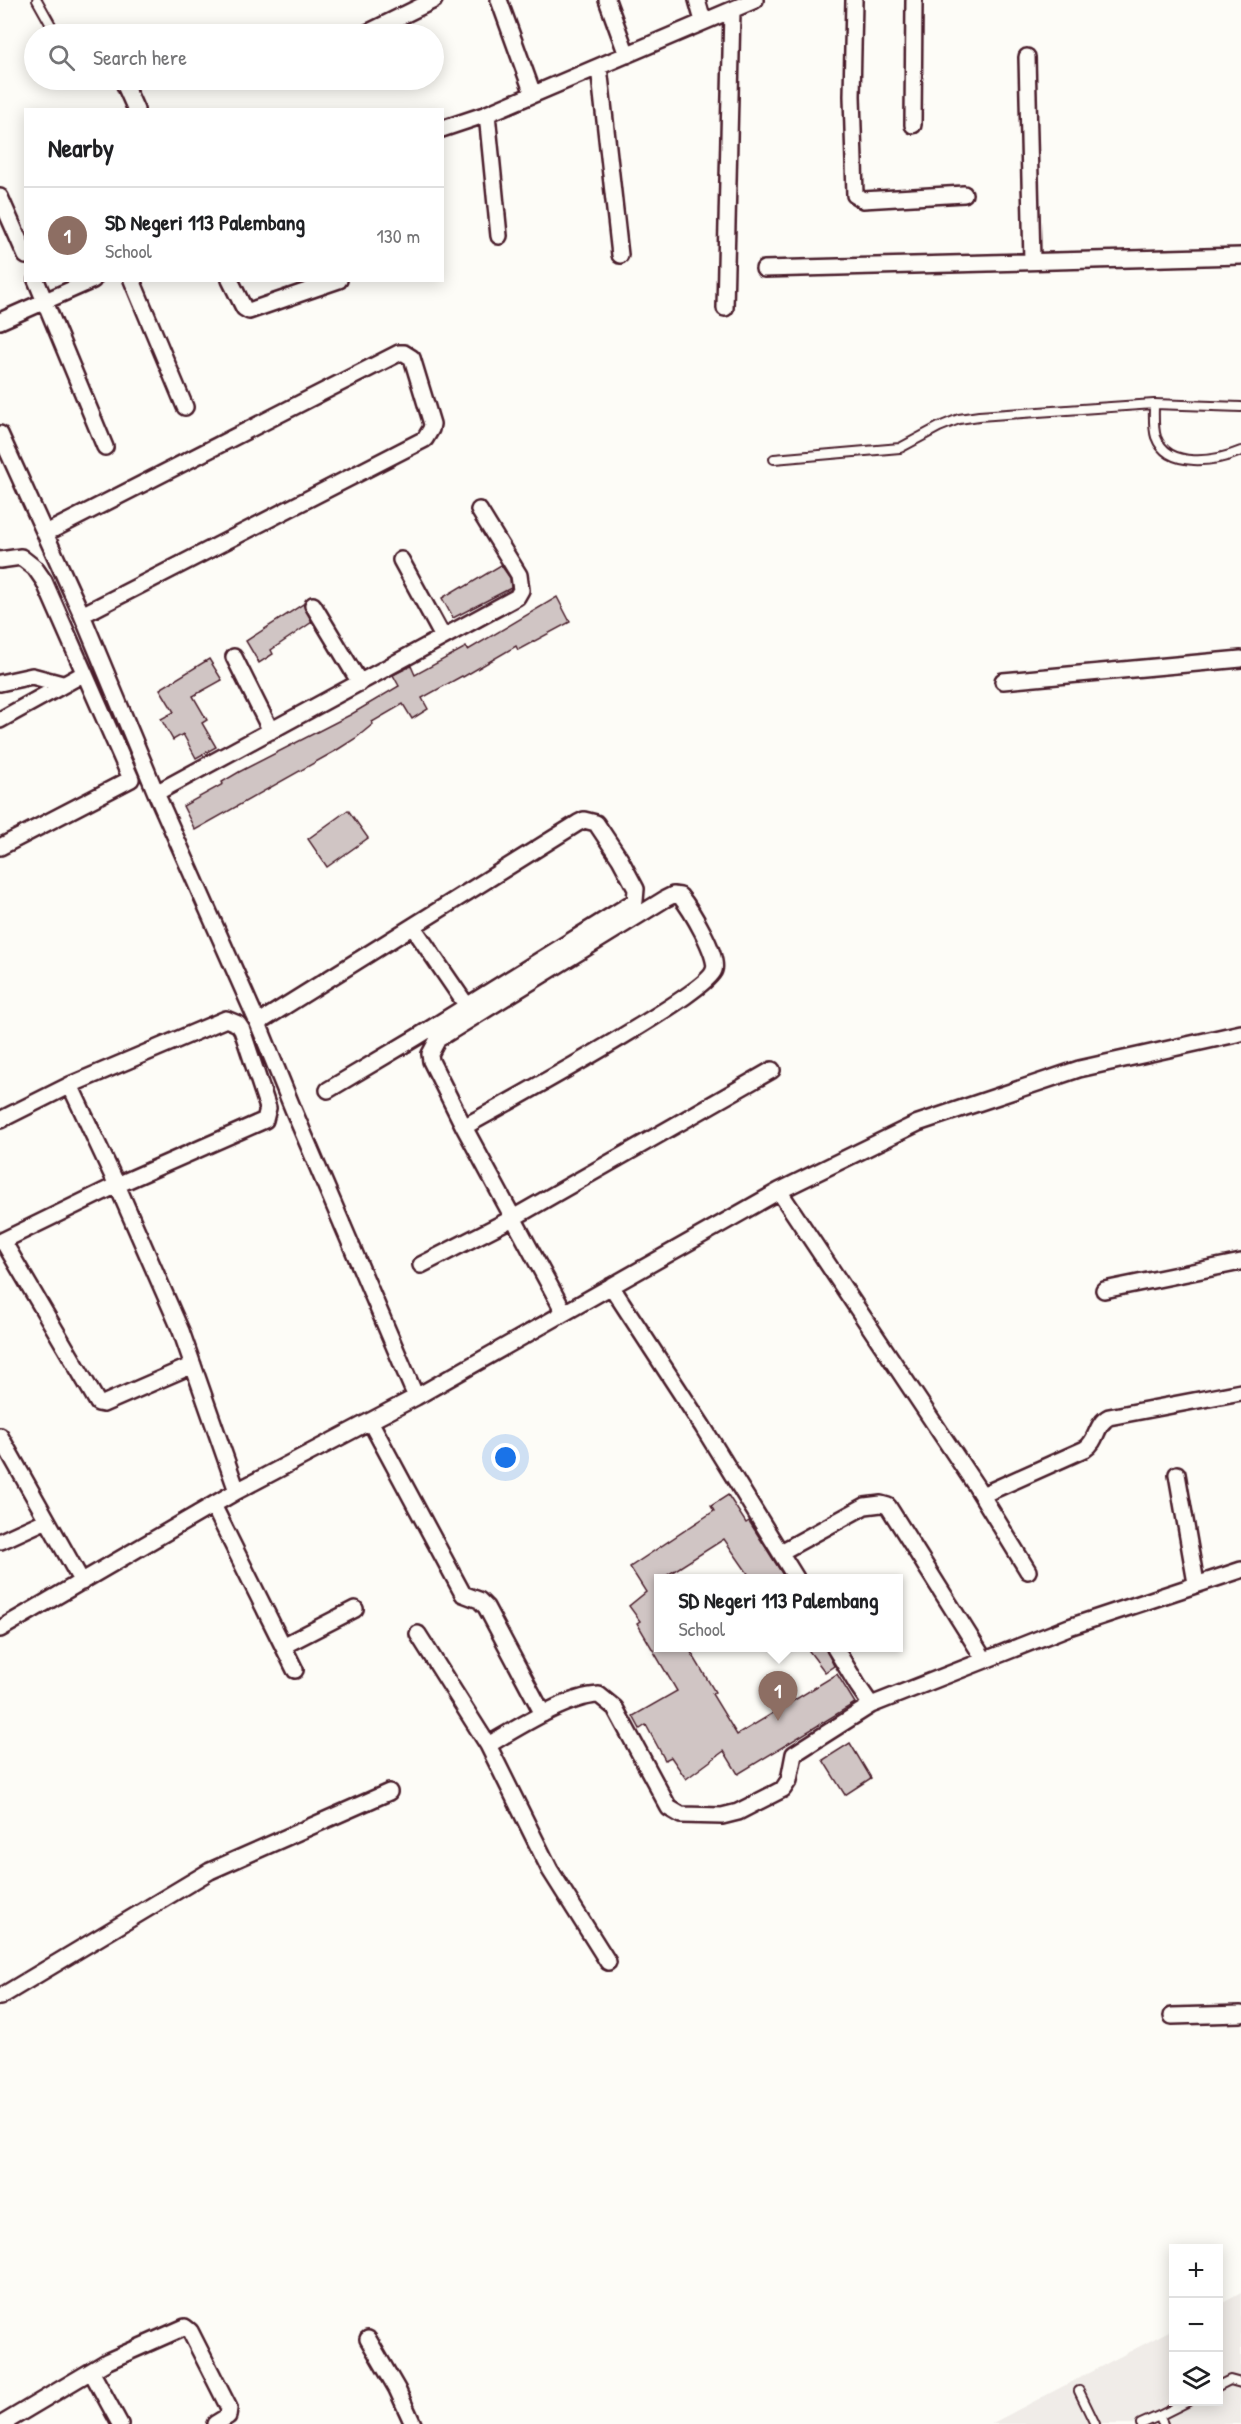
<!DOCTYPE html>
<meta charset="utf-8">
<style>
body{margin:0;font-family:"Patrick Hand",sans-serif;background:#f6f6f6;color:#202124}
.controls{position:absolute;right:18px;bottom:18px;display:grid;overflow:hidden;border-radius:0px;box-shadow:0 3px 15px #0003}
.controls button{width:54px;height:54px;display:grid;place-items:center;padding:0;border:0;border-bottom:2px solid #e0e0e0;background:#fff;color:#202124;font:30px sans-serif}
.you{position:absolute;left:506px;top:1458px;width:21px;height:21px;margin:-15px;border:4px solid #fff;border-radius:50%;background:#1a73e8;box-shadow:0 0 0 9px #1a73e833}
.badge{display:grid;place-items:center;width:39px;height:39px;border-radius:50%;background:#4a1f2b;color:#fff;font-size:20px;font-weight:700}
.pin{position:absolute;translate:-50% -50px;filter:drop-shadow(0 2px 3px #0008)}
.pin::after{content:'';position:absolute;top:32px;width:21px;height:18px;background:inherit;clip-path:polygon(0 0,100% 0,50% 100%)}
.popup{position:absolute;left:654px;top:1574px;width:249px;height:78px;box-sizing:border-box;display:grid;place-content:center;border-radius:0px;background:#fff;filter:drop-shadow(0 2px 4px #0005);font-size:20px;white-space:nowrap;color:#757577}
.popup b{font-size:22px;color:#202124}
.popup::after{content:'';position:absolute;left:50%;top:100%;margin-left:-12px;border:12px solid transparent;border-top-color:#fff}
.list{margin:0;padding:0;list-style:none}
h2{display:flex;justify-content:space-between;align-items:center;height:78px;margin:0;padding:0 24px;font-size:26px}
h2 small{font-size:20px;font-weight:400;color:#757577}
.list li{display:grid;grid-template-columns:39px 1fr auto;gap:18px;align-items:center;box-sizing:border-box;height:96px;padding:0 24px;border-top:2px solid #e0e0e0}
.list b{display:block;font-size:22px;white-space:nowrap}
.list p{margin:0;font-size:20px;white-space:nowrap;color:#757577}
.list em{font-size:20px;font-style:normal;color:#757577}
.icon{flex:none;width:33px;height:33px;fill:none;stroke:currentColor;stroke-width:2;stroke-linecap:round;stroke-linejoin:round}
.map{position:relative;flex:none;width:1241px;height:2424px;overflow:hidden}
.search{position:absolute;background:#fff;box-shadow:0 3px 15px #0003;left:24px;top:24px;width:420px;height:66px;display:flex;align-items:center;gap:15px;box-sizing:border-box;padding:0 21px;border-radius:33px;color:#757577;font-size:22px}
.panel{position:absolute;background:#fff;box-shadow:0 3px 15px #0003;left:24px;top:108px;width:420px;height:174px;border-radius:0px}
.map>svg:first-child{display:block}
.built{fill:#f0ece8}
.building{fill:#d0c5c4;stroke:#4a1f2b;stroke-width:1.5}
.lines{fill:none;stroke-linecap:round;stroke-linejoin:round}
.lane-casing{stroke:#4a1f2b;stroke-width:12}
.street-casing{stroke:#4a1f2b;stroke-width:20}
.lane{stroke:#fdfcf7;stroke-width:8}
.street{stroke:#fdfcf7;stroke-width:15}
</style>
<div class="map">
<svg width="1241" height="2424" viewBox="0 0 1241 2424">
<rect width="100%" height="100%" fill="#fdfcf7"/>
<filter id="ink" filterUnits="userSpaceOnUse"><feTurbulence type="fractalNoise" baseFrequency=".0167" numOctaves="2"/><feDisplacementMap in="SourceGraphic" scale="12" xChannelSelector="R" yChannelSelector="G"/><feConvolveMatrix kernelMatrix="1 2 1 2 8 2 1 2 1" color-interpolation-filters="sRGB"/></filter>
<g filter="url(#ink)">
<!-- built -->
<path class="built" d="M 1241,2293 L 1241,2424 L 991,2424 L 1173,2329 L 1174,2402 L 1218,2402 L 1219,2305 Z"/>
<!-- building -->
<path class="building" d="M 501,565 L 510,578 L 511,588 L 453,618 L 442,598 L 462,586 L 463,588 Z
M 557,597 L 570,622 L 518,650 L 516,646 L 463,677 L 462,676 L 422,698 L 428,709 L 412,719 L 403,704 L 372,722 L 373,724 L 356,738 L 337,750 L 195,830 L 183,806 L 223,784 L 222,782 L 239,772 L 350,715 L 399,686 L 393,675 L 411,666 L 415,675 L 466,647 L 468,650 Z
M 303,604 L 312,622 L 271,650 L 273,654 L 259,663 L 246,641 Z
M 209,659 L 222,680 L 193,696 L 207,720 L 202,723 L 216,747 L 196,758 L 183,734 L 173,740 L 161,719 L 174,712 L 160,689 Z
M 348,810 L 368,838 L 327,867 L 308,839 Z
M 728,1495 L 746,1523 L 749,1521 L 756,1532 L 785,1578 L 751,1578 L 724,1539 L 663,1578 L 658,1578 L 658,1647 L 688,1647 L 715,1692 L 712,1694 L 737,1735 L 837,1674 L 855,1703 L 738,1774 L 724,1751 L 686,1779 L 671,1757 L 665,1760 L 646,1725 L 640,1729 L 633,1716 L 677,1691 L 637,1623 L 640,1621 L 629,1606 L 646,1592 L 630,1567 L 714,1511 L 711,1506 Z
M 806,1647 L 825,1647 L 834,1666 L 825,1672 Z
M 850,1743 L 871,1778 L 845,1795 L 823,1760 Z"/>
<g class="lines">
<defs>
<path id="lane" d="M 37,0 L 56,34
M 1154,404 C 1154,414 1153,428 1156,437 C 1168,470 1217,461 1241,451
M 774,459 L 900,448 L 939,427 L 959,419 L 979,416 L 1154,404 L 1241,407
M 1218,2386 L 1230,2380 L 1241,2383
M 1079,2391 L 1095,2424
M 1159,2416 L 1187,2402
M 1141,2424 L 1159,2416 L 1163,2424"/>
<path id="street" d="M 499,0 L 533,94
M 607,0 L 627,55
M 697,0 L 703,21
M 854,0 L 852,96 L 855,195 L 863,200 L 964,194
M 365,34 L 434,0
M 1027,57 L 1032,261
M 599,67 L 620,255
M 125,80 L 124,83 L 136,110
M 487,114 L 499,236
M 913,125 L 914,0
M 442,129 L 487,114 L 755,0
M 0,197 L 26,256
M 764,269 L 1241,256
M 36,280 L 105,447
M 132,280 L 185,407
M 230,280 L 244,308 L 249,311 L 339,280
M 725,308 L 732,11
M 0,321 L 93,280
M 0,434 L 82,615 L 156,793 L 258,1023 L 293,1109 L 416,1397
M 46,533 L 399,353 L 404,353 L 412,358 L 432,424 L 431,429 L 425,439 L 82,615
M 0,560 L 21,557 L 35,568 L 44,581 L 131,779 L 0,847
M 401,560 L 443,637
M 313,605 L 360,683
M 234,657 L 271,731
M 1003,681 L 1241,659
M 0,683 L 32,676 L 62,684
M 0,720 L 83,674
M 156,793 L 517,597 L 521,590 L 519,575 L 479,510
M 413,927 L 467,1006
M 258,1023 L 578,823 L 584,820 L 596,823 L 620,859 L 636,889 L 635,901 L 417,1037 L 328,1090
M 70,1085 L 117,1185 L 181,1331 L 237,1491
M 0,1120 L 70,1085 L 226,1019 L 238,1024 L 242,1030 L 268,1108 L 265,1120 L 117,1185 L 0,1242
M 464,1127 C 499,1107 707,994 714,970 C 719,956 690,908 680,896 L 673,895 L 665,899 L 438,1039 L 430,1054 L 431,1061 L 464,1127 L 564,1312
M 779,1191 L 976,1486 L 1028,1571
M 3,1241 L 98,1403 L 103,1404 L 193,1365
M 421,1265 L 513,1218 L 772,1070
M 611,1286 L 703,1427 L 796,1578
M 1104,1290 L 1241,1262
M 370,1421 L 463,1594 L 479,1600 L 486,1607 L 543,1714
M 0,1436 L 82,1582
M 1177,1474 L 1196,1583
M 982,1495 L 1085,1449 C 1098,1441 1095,1424 1109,1417 L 1241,1392
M 213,1505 L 295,1670
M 1,1541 L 47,1520
M 781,1552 L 865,1506 L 881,1504 L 888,1506 L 984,1659
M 0,1629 L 237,1491 L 416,1397 L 779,1191 L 918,1123 L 1079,1069 L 1241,1033
M 418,1634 L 488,1745
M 283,1646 L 355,1609
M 835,1648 L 858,1686 L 871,1705
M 608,1962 L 550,1870 L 488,1745 C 517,1728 567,1696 599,1695 L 615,1708 L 669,1808 L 681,1815 L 722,1816 L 738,1812 L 783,1789 L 789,1780 L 794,1754 L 871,1705 L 1069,1627 L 1241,1570
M 0,1997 L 210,1871 L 389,1792
M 1172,2016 L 1241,2014
M 368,2339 L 397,2389 L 413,2424
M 91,2371 L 120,2424
M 2,2424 L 108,2361 L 185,2327 L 190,2331 L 229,2408 L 228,2416 L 215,2424"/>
</defs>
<!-- lane casing -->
<use href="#lane" class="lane-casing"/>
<!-- street casing -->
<use href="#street" class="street-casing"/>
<!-- lane -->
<use href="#lane" class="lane"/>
<!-- street -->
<use href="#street" class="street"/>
</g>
</g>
</svg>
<div class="controls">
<button>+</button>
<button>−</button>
<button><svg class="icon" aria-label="layers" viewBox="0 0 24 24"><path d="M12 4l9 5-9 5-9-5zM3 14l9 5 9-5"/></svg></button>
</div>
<div class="you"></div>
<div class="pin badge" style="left:778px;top:1721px;background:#8d6e63">1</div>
<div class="popup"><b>SD Negeri 113 Palembang</b>School</div>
<div class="search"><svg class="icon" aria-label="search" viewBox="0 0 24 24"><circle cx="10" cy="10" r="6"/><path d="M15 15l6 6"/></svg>Search here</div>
<section class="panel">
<h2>Nearby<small></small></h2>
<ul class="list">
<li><span class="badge" style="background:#8d6e63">1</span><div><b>SD Negeri 113 Palembang</b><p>School</p></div><em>130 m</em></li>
</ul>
</section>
</div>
